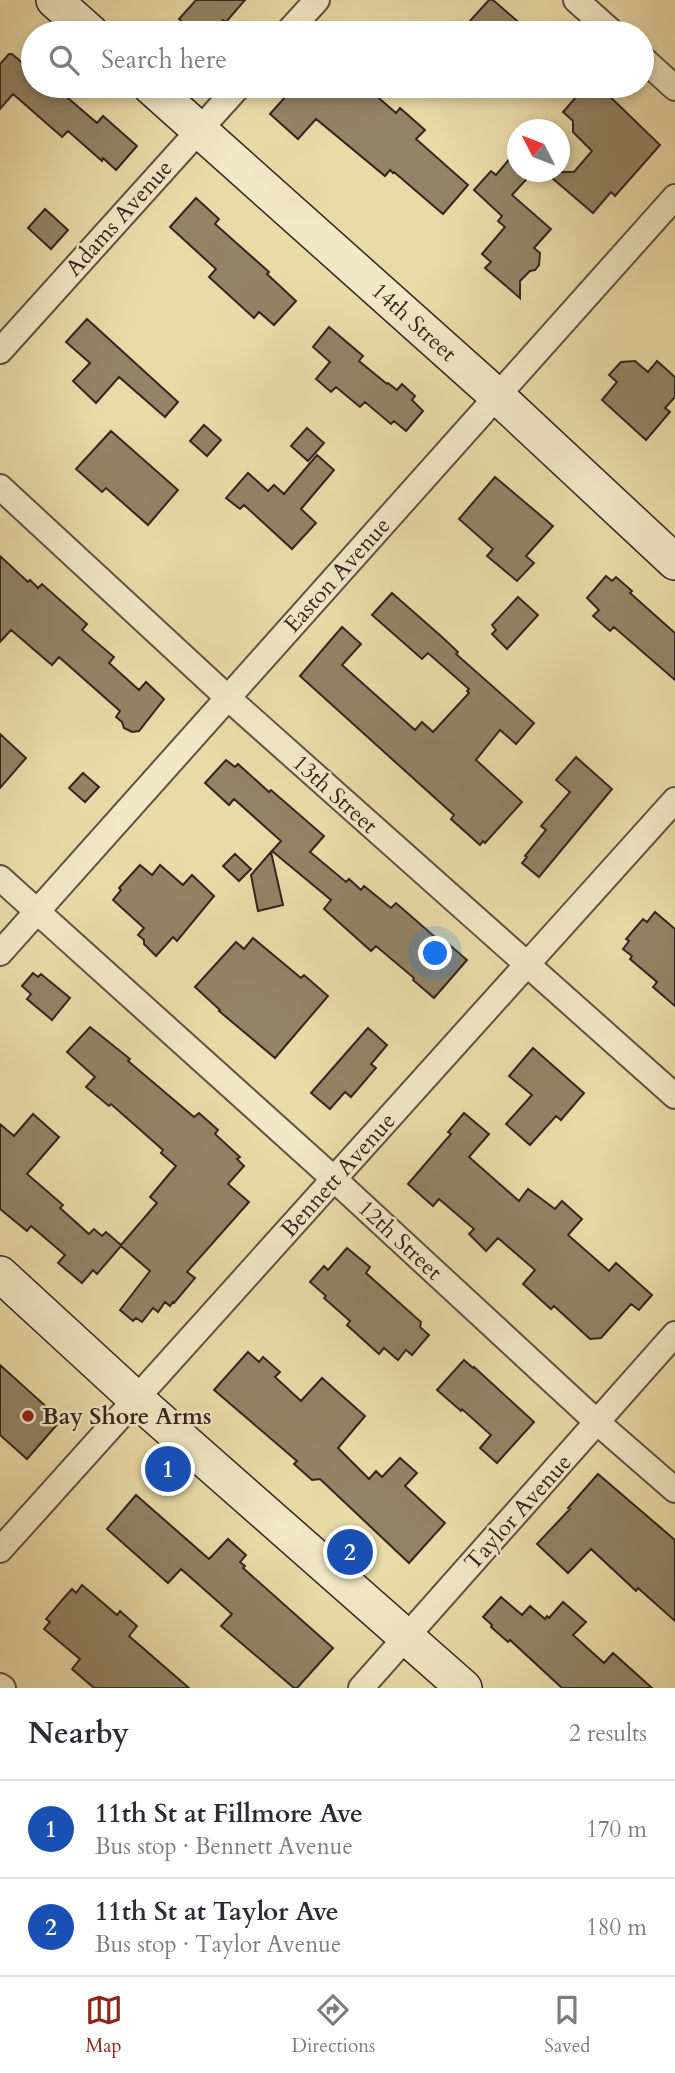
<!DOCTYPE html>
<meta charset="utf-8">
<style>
body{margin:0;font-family:Cardo,serif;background:#f7f7f7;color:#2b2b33}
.compass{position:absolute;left:507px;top:119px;width:63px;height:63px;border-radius:50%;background:#fff;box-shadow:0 4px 10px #0003;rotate:312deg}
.you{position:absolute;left:436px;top:954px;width:24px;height:24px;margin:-18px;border:5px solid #fff;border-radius:50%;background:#1a73e8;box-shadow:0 0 0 10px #1a73e833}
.badge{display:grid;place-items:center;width:46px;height:46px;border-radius:50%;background:#8f2418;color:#fff;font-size:23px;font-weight:700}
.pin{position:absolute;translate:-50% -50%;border:4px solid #fff;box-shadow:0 2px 7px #0006}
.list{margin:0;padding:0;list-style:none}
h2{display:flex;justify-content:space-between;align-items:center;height:91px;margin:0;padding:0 28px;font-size:30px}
h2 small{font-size:23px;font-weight:400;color:#7c7c81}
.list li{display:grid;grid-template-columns:46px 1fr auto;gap:21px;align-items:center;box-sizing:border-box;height:98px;padding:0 28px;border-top:2px solid #e1e1e2}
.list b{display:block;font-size:26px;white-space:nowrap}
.list p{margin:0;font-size:23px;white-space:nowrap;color:#7c7c81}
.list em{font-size:23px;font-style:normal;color:#7c7c81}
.icon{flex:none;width:38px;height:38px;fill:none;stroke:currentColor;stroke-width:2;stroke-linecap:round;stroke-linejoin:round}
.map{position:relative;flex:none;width:675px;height:1688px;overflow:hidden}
.search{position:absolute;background:#fff;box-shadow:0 4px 10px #0003;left:21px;right:21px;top:21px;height:77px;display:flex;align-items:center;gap:18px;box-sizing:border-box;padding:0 24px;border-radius:38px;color:#7c7c81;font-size:26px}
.sheet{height:287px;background:#fff}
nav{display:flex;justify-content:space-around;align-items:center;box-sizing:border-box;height:98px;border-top:2px solid #e1e1e2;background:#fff;font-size:19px;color:#7c7c81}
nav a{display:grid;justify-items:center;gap:4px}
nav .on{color:#8f2418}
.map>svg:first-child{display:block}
.building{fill:#928466;stroke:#34251f;stroke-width:2}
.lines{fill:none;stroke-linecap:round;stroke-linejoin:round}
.street-casing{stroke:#615241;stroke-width:28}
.secondary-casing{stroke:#34251f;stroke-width:38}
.street{stroke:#f1e8c6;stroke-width:24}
.secondary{stroke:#f1e8c6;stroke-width:35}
.poi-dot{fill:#8f2418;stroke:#f1e8c6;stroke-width:2.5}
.labels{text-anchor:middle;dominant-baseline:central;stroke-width:5;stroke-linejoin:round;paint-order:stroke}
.street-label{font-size:23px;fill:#34251f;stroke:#f1e8c6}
.poi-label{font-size:23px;font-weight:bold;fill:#34251f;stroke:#f1e8c6;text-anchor:start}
</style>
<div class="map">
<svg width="675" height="1688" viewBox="0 0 675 1688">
<rect width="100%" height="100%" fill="#e9dba8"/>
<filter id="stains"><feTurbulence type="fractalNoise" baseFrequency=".00286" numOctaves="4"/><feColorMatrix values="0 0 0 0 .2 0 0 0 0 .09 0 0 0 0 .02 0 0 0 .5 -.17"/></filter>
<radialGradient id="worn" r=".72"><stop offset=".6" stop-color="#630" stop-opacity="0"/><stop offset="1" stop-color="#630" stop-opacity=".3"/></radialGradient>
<!-- building -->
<path class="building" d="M 196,0 L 245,0 L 226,22 L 223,20 L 212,33 L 209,33 L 200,25 L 194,32 L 179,19 Z
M 489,0 L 493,0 L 531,33 L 482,33 L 469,22 Z
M 9,54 L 12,54 L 33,72 L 33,86 L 54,86 L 97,123 L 103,116 L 137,146 L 116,170 L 103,158 L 102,161 L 68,131 L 62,137 L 13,94 L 0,109 L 0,64 Z
M 295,86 L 365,86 L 396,113 L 400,108 L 425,130 L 416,139 L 468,185 L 443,214 L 394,172 L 393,173 L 390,170 L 385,176 L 316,119 L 298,139 L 270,114 Z
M 586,86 L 596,94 L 601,88 L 660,145 L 615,196 L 611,192 L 593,213 L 545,172 L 574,172 L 592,151 L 573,132 L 573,121 L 563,112 Z
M 517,150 L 517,172 L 533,172 L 512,195 L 551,229 L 534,248 L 540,253 L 539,265 L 535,270 L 530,271 L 520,281 L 520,298 L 485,268 L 491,262 L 482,254 L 505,227 L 498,221 L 502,216 L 474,190 L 491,171 L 496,175 Z
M 196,198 L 219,219 L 215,224 L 269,272 L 267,274 L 296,301 L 274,325 L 259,312 L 254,318 L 209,277 L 216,269 L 170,227 Z
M 45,209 L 68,230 L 51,249 L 28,228 Z
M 87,319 L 178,402 L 165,417 L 119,377 L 96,403 L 73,381 L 90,363 L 66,342 Z
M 329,327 L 363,356 L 359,361 L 387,384 L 388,383 L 397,390 L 402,384 L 415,396 L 412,400 L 423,411 L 406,431 L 394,421 L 391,424 L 365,402 L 360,407 L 336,387 L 331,392 L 316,379 L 330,362 L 313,347 Z
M 635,361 L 648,372 L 657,361 L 675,377 L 675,397 L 665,408 L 670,412 L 646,440 L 602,400 L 617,382 L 609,375 L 621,362 Z
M 204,425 L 221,440 L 207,456 L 190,441 Z
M 307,428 L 324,443 L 308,461 L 291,446 Z
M 111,431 L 178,490 L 148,525 L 106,488 L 102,492 L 76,469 Z
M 317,455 L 334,470 L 301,509 L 316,523 L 292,549 L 244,505 L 240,509 L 226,498 L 248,473 L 268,491 L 274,485 L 284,494 Z
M 495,477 L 553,526 L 526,556 L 534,563 L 517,581 L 487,556 L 493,549 L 459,519 Z
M 0,556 L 28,582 L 30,580 L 38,588 L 42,584 L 87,624 L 82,630 L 114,657 L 109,663 L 139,690 L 146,682 L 164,699 L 139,731 L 132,732 L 124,728 L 122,722 L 116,717 L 120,711 L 59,657 L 52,665 L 11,630 L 0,642 Z
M 606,576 L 612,581 L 616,577 L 632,591 L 630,593 L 675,633 L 675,680 L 614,627 L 610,631 L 593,616 L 599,610 L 587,598 Z
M 392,593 L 442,637 L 458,652 L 456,654 L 534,723 L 516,744 L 500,730 L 476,760 L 522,802 L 485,843 L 483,841 L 480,845 L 451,819 L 454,815 L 300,676 L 342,627 L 361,644 L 342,665 L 415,730 L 422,722 L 433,732 L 469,693 L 467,691 L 469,689 L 428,653 L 422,659 L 372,615 Z
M 518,597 L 538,615 L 507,649 L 492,634 L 496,630 L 492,625 Z
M 0,734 L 26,758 L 0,788 Z
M 576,757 L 612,789 L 539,877 L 522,863 L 527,857 L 525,856 L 546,830 L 541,826 L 570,792 L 556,780 Z
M 226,760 L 235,767 L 238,764 L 269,792 L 271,790 L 324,836 L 310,852 L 346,882 L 349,879 L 361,890 L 364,886 L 391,908 L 396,903 L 443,944 L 445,941 L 467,960 L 434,998 L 413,980 L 414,978 L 376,946 L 371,951 L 324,909 L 331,900 L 272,851 L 281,841 L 234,799 L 229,805 L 205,783 Z
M 83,773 L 99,787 L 85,802 L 69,788 Z
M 271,852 L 283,905 L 258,911 L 251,875 Z
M 235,854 L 251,869 L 239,881 L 223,866 Z
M 140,865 L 152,875 L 160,865 L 183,885 L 192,875 L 214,896 L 177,941 L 173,937 L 156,956 L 144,944 L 144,940 L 138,935 L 144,928 L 113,900 L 121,890 L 119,888 Z
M 655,912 L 675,929 L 675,1006 L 653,987 L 657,982 L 630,959 L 632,956 L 623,949 L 629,941 L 626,939 L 643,919 L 647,922 Z
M 253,938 L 301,978 L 304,975 L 328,996 L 275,1058 L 219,1011 L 220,1010 L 195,987 L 236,942 L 244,949 Z
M 33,973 L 38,977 L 41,974 L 70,998 L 52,1020 L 27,999 L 31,994 L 22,986 Z
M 90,1027 L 130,1059 L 128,1061 L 194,1117 L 199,1113 L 218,1130 L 215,1134 L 240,1157 L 237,1159 L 244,1166 L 228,1184 L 249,1202 L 187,1272 L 195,1278 L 174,1303 L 173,1302 L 170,1306 L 165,1302 L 158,1312 L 153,1308 L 142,1322 L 136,1318 L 133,1321 L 120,1310 L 150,1271 L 121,1246 L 97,1274 L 93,1270 L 82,1283 L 58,1263 L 65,1255 L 31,1226 L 27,1231 L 0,1209 L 0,1124 L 14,1136 L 33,1114 L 59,1137 L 27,1174 L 63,1205 L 60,1208 L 89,1234 L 94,1229 L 102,1236 L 106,1232 L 121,1245 L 157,1203 L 150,1197 L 176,1166 L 161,1153 L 163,1150 L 111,1104 L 109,1106 L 86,1087 L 95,1077 L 67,1052 Z
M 368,1028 L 387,1045 L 371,1064 L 376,1068 L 351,1097 L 345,1092 L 330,1109 L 311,1093 Z
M 533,1048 L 584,1093 L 561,1120 L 556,1116 L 530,1145 L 506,1124 L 532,1095 L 509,1076 Z
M 464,1113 L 489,1134 L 469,1157 L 519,1201 L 528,1189 L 555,1209 L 562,1201 L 582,1219 L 568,1235 L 609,1271 L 616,1263 L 652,1295 L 639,1310 L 631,1304 L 601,1338 L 590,1339 L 554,1306 L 551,1309 L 523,1284 L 535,1270 L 498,1238 L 486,1251 L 469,1234 L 474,1229 L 439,1199 L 433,1206 L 408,1184 L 451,1134 L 448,1132 Z
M 347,1248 L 370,1267 L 366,1273 L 421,1322 L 420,1327 L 429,1335 L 412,1355 L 406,1350 L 398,1360 L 384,1348 L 379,1354 L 347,1325 L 350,1321 L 324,1298 L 326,1296 L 310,1282 L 324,1266 L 328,1270 Z
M 248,1352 L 259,1362 L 263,1357 L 280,1372 L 275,1377 L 301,1401 L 322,1378 L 365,1416 L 338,1448 L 369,1479 L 376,1471 L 382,1477 L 400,1458 L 417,1473 L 405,1486 L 445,1523 L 409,1563 L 320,1479 L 312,1480 L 294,1464 L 297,1461 L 214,1390 Z
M 464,1360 L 473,1368 L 474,1367 L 534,1422 L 497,1463 L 480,1448 L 491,1435 L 462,1409 L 461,1411 L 437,1390 Z
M 0,1365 L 61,1420 L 27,1459 L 0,1435 Z
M 598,1474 L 675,1540 L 675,1621 L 638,1588 L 636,1591 L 591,1549 L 568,1573 L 537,1544 L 570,1509 L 568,1508 Z
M 136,1495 L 209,1559 L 228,1539 L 246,1555 L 240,1562 L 245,1566 L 243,1568 L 333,1648 L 297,1688 L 294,1688 L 221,1626 L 232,1614 L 181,1569 L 168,1583 L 107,1529 Z
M 82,1585 L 117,1615 L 120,1611 L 137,1626 L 129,1636 L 189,1688 L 94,1688 L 72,1669 L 80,1659 L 44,1629 L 50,1622 L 46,1619 L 63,1599 L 72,1589 L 76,1593 Z
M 501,1597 L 522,1615 L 530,1606 L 545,1619 L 547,1616 L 549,1618 L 563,1602 L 586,1622 L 573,1635 L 604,1663 L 613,1653 L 652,1688 L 562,1688 L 510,1640 L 508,1642 L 491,1627 L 492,1625 L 483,1617 Z"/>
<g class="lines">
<defs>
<path id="street" d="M 576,0 L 613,33
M 287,33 L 317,0
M 642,58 L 675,88
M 0,351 L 239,86
M 0,487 L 228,698 L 675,1096
M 0,878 L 334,1179 L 598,1423 L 675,1490
M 0,953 L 675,197
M 0,1550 L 675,800
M 0,1686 L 3,1688
M 361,1688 L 675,1334"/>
<path id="secondary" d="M 54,0 L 91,33
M 150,86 L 497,396 L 675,562
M 0,1274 L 136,1399 L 464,1688"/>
</defs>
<!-- street casing -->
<use href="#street" class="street-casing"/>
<!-- secondary casing -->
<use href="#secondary" class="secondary-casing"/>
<!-- street -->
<use href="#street" class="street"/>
<!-- secondary -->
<use href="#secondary" class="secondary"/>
</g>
<!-- markers -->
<circle class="poi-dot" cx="28" cy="1416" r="7"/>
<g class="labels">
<!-- street labels -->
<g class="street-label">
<text transform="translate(119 218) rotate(-48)">Adams Avenue</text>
<text transform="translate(414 322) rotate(42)">14th Street</text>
<text transform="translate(337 575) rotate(-48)">Easton Avenue</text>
<text transform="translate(335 794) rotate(42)">13th Street</text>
<text transform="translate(338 1175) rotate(-48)">Bennett Avenue</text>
<text transform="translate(400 1240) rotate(43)">12th Street</text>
<text transform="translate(518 1512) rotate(-48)">Taylor Avenue</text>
</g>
<!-- poi labels -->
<g class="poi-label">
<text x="42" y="1416">Bay Shore Arms</text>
</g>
</g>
<rect width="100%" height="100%" filter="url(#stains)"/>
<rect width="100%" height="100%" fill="url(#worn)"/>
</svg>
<svg class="compass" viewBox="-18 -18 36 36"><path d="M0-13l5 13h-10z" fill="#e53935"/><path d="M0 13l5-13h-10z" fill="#7c7c81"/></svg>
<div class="you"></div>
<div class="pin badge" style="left:168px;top:1469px;background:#1a4fb4">1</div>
<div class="pin badge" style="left:350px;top:1552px;background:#1a4fb4">2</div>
<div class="search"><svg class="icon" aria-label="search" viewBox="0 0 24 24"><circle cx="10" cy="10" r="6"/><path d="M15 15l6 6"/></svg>Search here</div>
</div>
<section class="sheet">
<h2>Nearby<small>2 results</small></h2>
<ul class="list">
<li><span class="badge" style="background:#1a4fb4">1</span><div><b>11th St at Fillmore Ave</b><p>Bus stop · Bennett Avenue</p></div><em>170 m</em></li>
<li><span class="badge" style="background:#1a4fb4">2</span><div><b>11th St at Taylor Ave</b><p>Bus stop · Taylor Avenue</p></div><em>180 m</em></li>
</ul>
</section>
<nav>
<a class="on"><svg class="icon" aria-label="map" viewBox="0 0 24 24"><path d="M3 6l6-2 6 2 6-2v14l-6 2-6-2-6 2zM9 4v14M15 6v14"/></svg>Map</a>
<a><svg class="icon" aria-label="directions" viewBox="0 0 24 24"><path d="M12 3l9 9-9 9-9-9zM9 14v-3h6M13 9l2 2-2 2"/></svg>Directions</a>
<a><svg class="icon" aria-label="saved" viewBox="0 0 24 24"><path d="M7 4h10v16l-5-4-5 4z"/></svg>Saved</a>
</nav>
